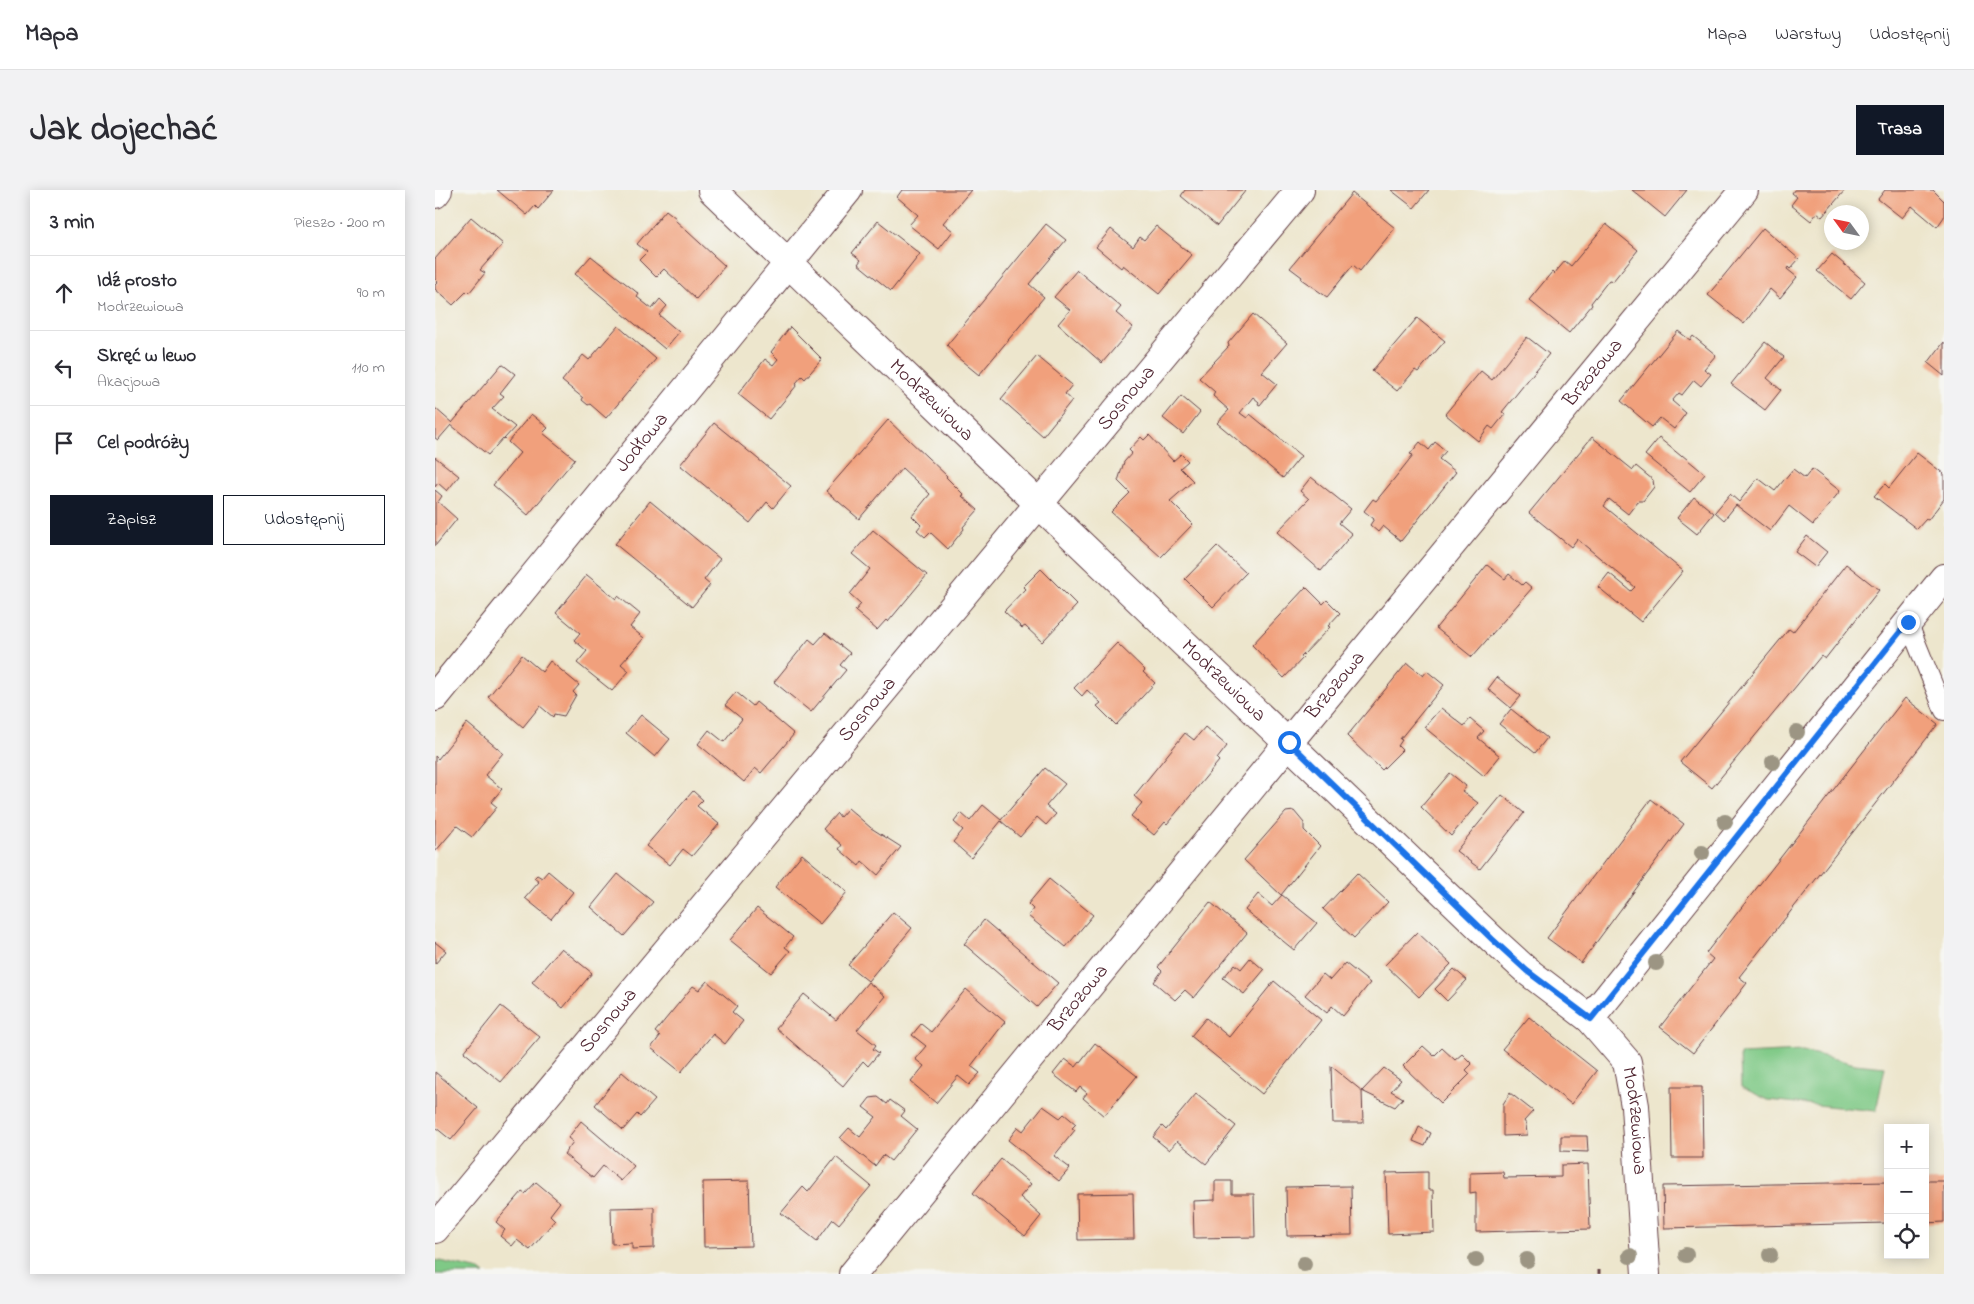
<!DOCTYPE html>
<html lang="pl">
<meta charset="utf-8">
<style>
body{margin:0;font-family:"Indie Flower",sans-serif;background:#f2f2f3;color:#2b2b33}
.controls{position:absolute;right:15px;bottom:15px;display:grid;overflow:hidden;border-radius:0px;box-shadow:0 2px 12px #0003}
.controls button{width:45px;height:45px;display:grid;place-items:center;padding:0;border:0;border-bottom:1px solid #e1e1e2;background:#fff;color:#2b2b33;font:25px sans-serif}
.compass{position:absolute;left:1389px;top:15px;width:45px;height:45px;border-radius:50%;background:#fff;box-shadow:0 2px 12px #0003;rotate:303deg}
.stop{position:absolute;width:15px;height:15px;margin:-11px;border:4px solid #1a73e8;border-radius:50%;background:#fff}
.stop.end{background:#1a73e8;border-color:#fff;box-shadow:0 1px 5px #0008}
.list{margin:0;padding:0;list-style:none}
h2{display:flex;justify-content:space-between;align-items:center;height:65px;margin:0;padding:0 20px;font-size:21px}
h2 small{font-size:16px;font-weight:400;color:#7c7c81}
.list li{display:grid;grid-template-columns:32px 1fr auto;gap:15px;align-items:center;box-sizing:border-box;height:75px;padding:0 20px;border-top:1px solid #e1e1e2}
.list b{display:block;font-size:19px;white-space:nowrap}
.list p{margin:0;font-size:16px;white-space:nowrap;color:#7c7c81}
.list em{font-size:16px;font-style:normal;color:#7c7c81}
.actions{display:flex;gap:10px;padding:15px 20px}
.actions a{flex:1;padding:11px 0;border:1px solid #111827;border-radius:0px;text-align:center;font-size:18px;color:#111827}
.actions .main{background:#111827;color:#fff}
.icon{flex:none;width:28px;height:28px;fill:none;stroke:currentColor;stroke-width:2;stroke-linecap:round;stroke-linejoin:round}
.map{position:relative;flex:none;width:1509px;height:1084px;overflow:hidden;border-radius:0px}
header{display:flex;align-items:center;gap:30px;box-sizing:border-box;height:70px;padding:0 25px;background:#fff;border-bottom:1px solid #e1e1e2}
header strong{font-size:24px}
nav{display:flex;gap:28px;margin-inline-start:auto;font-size:18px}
.intro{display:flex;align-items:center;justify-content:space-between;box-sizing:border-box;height:120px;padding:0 30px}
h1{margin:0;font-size:35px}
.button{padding:12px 22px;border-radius:0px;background:#111827;color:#fff;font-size:18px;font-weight:700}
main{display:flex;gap:30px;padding:0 30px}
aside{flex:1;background:#fff;border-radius:0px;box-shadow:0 2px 12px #0003}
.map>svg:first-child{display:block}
.green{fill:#7fc986;stroke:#647458}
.building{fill:#f1a07b}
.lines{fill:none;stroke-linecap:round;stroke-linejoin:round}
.lane-casing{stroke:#623d43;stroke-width:20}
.street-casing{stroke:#623d43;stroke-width:30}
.path{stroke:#623d43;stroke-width:3;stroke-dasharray:4 4;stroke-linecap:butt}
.lane{stroke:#fff;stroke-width:18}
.street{stroke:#fff;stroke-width:28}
.tree{fill:#9c9583}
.route{stroke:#1a73e8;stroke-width:6}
.labels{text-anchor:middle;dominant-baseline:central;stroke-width:5;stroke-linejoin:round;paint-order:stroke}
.street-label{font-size:20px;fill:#4a1f2b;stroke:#f6f6f2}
</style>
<header>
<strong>Mapa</strong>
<nav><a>Mapa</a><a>Warstwy</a><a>Udostępnij</a></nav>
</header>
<div class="intro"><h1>Jak dojechać</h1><a class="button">Trasa</a></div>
<main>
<aside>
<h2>3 min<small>Pieszo · 200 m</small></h2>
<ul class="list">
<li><svg class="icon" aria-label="ahead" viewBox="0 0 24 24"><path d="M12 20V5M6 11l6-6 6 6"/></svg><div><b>Idź prosto</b><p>Modrzewiowa</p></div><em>90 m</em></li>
<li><svg class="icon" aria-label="left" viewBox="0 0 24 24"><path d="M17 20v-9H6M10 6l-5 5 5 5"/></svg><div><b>Skręć w lewo</b><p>Akacjowa</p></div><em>110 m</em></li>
<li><svg class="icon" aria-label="arrive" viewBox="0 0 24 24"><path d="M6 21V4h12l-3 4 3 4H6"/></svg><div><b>Cel podróży</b></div></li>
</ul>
<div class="actions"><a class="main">Zapisz</a><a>Udostępnij</a></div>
</aside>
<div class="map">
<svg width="1509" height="1084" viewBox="0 0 1509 1084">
<rect width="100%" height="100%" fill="#f6f6f2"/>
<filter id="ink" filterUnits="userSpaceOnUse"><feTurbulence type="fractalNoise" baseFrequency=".02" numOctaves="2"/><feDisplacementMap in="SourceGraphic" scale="10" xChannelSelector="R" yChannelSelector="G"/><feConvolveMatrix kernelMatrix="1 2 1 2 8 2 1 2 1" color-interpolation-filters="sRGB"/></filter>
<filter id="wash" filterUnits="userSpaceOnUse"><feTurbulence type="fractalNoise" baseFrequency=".0096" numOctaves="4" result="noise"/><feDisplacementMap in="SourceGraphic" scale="20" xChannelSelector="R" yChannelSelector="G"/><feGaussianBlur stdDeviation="1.12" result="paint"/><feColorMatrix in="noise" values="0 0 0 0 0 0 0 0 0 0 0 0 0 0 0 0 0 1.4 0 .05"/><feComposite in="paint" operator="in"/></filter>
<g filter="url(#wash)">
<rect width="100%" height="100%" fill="#ede6cd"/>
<!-- green -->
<path class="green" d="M 1368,861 L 1420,874 L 1450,877 L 1441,921 L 1333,910 L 1306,897 L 1305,864 Z
M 0,1070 L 45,1080 L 50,1084 L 0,1084 Z"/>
<g id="blocks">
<!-- building -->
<path class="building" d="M 62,0 L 119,0 L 103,19 L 100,16 L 92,25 Z
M 467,0 L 536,0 L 508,33 L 518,41 L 504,59 L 474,35 L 483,25 L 462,7 Z
M 750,0 L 811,0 L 782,36 L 746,6 Z
M 956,0 L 994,0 L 979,18 Z
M 1197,0 L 1252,0 L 1230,27 Z
M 1359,0 L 1410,0 L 1387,27 L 1382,23 L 1376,31 L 1356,15 L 1362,7 L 1357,3 Z
M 1450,0 L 1498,0 L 1509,11 L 1509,27 L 1502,37 L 1477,16 L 1467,28 L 1443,9 Z
M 917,3 L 960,38 L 925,81 L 918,75 L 892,107 L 866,89 L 867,87 L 855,78 Z
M 231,20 L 241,28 L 240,30 L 290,76 L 261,109 L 229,79 L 221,87 L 204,70 L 212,62 L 202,54 Z
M 36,27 L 68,54 L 45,80 L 50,83 L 34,103 L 32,101 L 18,115 L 0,99 L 0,95 L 3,92 L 0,89 L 0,69 Z
M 443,31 L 485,64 L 456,101 L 423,74 L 426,70 L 417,63 Z
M 611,34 L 631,50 L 594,94 L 609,107 L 544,185 L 522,167 L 512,155 Z
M 1171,34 L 1203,60 L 1178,91 L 1174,90 L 1156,113 L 1157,115 L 1134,143 L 1094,110 L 1117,82 L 1119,84 L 1130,71 L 1136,76 Z
M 721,36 L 757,65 L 724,104 L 688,75 L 686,78 L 661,57 L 676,39 L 698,57 L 705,47 L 709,50 Z
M 1328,38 L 1364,69 L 1355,79 L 1353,77 L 1352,79 L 1362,87 L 1345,108 L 1335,99 L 1309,134 L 1273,105 Z
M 1397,64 L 1430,92 L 1416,109 L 1382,81 Z
M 156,66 L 204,104 L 202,107 L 217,119 L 225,109 L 232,116 L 224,125 L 244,142 L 230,159 L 140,84 Z
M 642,80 L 686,117 L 681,123 L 698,137 L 667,173 L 623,134 L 635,120 L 619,107 Z
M 818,124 L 852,153 L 827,182 L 842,194 L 825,215 L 823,214 L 824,212 L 818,207 L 805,223 L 812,228 L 815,224 L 866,266 L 848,288 L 782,233 L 794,220 L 778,206 L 780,202 L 764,188 L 794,156 L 793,153 Z
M 982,128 L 1010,151 L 983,182 L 980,180 L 962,201 L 937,181 Z
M 183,136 L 221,169 L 171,228 L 155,214 L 153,215 L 147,210 L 148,208 L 127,191 L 148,165 L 154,170 Z
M 355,137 L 387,169 L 370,189 L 367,186 L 361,193 L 362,195 L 334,229 L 303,204 L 330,169 L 338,175 L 343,169 L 336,162 Z
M 1243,141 L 1255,150 L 1258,146 L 1281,165 L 1269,179 L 1276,184 L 1266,196 L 1259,190 L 1247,205 L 1244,203 L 1237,211 L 1251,223 L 1239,239 L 1225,228 L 1217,237 L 1186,211 Z
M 1092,147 L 1114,164 L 1067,222 L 1070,224 L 1058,239 L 1054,236 L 1043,251 L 1010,224 L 1046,181 L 1057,190 Z
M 1330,152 L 1349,167 L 1332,188 L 1346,200 L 1330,220 L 1296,194 Z
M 1509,152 L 1509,186 L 1493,173 Z
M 602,166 L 637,195 L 630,204 L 637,210 L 608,246 L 566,209 Z
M 67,174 L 80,184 L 65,203 L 69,206 L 57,219 L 80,237 L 69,249 L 68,248 L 53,265 L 16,235 L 3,250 L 0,248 L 0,218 L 17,233 Z
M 746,206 L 765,222 L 748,244 L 728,228 Z
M 96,224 L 113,238 L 108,243 L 140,269 L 93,325 L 58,295 L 85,263 L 73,252 Z
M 453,230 L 512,286 L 511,287 L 529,305 L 527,306 L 543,320 L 528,337 L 529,339 L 513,359 L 495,342 L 490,347 L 482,340 L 486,335 L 477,326 L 495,304 L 467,278 L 424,329 L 391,301 Z
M 279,233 L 356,296 L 338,318 L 332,312 L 315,333 L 245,275 Z
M 714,245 L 738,271 L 746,264 L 753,271 L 745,278 L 758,291 L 735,311 L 758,334 L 726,367 L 676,322 L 695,303 L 683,291 L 689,272 L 697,263 L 694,260 L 706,247 L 709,250 Z
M 1157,247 L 1198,280 L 1201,276 L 1218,290 L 1219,297 L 1208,311 L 1203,311 L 1193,324 L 1174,309 L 1169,316 L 1248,381 L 1206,432 L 1163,397 L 1174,383 L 1196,401 L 1200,397 L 1142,349 L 1136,357 L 1094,323 Z
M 1224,248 L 1246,266 L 1247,265 L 1270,284 L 1255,302 L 1210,265 Z
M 985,252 L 994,260 L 1000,252 L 1011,261 L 1004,269 L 1021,282 L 966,351 L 948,336 L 943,342 L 935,335 L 939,329 L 929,321 L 938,309 L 941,311 L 959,289 L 978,265 L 975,264 Z
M 1482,263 L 1509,284 L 1509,309 L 1493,330 L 1491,329 L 1482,339 L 1439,306 L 1450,294 L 1454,298 Z
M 0,267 L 24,286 L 12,301 L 3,293 L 0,297 Z
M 1358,279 L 1370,288 L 1377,279 L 1405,301 L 1378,335 L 1354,316 L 1335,341 L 1301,315 L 1289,330 L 1280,322 L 1295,304 L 1304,312 L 1323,288 L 1340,301 Z
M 876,287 L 916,319 L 904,333 L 917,344 L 886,381 L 842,342 L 874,309 L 865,301 Z
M 0,300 L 7,306 L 3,312 L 22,329 L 0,356 Z
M 1259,307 L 1279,323 L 1262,344 L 1242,328 Z
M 215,311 L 285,369 L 269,390 L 275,395 L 257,417 L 180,354 Z
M 438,340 L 492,385 L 453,432 L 451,430 L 442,440 L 420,421 L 426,414 L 415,404 L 435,379 L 417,364 Z
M 1372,346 L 1392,362 L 1380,377 L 1360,362 Z
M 782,356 L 811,383 L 778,417 L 750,389 Z
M 1411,374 L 1444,400 L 1390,469 L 1386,466 L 1277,598 L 1245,572 L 1354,439 L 1358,442 Z
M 1052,375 L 1070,389 L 1074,384 L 1087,395 L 1090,392 L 1097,398 L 1037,467 L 1001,438 Z
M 606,379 L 642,415 L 607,452 L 590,436 L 587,438 L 569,421 L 590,399 L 588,397 Z
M 152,385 L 181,409 L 183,406 L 205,424 L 195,437 L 209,448 L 186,474 L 194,481 L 177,501 L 142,473 L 152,461 L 139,450 L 145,443 L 121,423 Z
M 871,397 L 888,414 L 892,410 L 905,423 L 893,436 L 895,437 L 866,467 L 868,468 L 849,488 L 817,455 Z
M 390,443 L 415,463 L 405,475 L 411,480 L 376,522 L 339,492 L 374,449 L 380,454 Z
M 682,453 L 710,480 L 708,482 L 720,493 L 681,535 L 662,516 L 666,513 L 652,500 L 647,506 L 639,498 Z
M 87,465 L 107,482 L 115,471 L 144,495 L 138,502 L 141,505 L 129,526 L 119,524 L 118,527 L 105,516 L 88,537 L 53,507 Z
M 972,473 L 988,486 L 992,481 L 1009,495 L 965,549 L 967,550 L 963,556 L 967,560 L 947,580 L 912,546 Z
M 1062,487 L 1086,506 L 1076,518 L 1053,499 Z
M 301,502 L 318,516 L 321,512 L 359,544 L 326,583 L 320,578 L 309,592 L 263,554 L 274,540 L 289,552 L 307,529 L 290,515 Z
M 1470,508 L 1503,534 L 1304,787 L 1312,793 L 1258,863 L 1225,837 L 1278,769 L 1271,763 Z
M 1006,518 L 1029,536 L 1035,529 L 1049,541 L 1043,548 L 1065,566 L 1049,586 L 989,537 Z
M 1076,519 L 1112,548 L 1100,563 L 1064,534 Z
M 206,525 L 235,549 L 220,567 L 191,543 Z
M 32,533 L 68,563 L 50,585 L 67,599 L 56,612 L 62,617 L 37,647 L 22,636 L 0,662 L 0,566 L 3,569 Z
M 770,537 L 792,556 L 782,569 L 784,571 L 732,634 L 730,632 L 719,645 L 696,626 L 707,613 L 699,606 L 750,543 L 759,550 Z
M 610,578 L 630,594 L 611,616 L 621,624 L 611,635 L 602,627 L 585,647 L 566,631 L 536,668 L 518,652 L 528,640 L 519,632 L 526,623 L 535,631 L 548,615 L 566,630 Z
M 1015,583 L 1031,596 L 1027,601 L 1043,613 L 1016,646 L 986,617 Z
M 258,601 L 268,610 L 262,616 L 284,634 L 257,666 L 248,659 L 235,675 L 211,656 Z
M 1067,605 L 1089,623 L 1045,679 L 1021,661 Z
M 1216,609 L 1249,634 L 1146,773 L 1112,748 Z
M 413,618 L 436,638 L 466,657 L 443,685 L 427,671 L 424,676 L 404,659 L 407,655 L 388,639 L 402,623 L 405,627 Z
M 859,621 L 869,633 L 869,640 L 885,656 L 846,705 L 809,670 L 851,622 Z
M 367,664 L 412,702 L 385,734 L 340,697 Z
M 113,681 L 138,702 L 116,729 L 90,708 L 104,692 L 99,688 L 102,685 L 107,688 Z
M 922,683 L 953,712 L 919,748 L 888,719 Z
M 183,684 L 218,712 L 189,746 L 156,717 Z
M 614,689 L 658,725 L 631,757 L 593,726 L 598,719 L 593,714 Z
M 823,704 L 837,716 L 847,705 L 882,733 L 859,760 L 810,720 Z
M 775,712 L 812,743 L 759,808 L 750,800 L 740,810 L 719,792 L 727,781 L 723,777 Z
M 322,718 L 358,747 L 350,757 L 355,761 L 336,783 L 295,750 Z
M 458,722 L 477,738 L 433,791 L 413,775 Z
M 549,730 L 623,793 L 602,817 L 529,754 Z
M 982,742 L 1016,774 L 984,807 L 950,775 Z
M 0,752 L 11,761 L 0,774 Z
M 126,758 L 157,783 L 128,818 L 97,792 Z
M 815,768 L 829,780 L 809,804 L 788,788 L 800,774 L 806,779 Z
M 910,773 L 935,793 L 908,826 L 897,816 L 892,823 L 870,805 L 888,784 L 895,790 Z
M 1019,779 L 1032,790 L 1012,811 L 1000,799 Z
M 272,791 L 302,816 L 297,822 L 308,831 L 290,854 L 278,844 L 246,882 L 216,858 L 225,846 L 220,842 L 258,796 L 264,800 Z
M 839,791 L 886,830 L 827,904 L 756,846 L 771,828 L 794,847 Z
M 433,792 L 450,806 L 422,840 L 441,855 L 438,859 L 444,863 L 433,876 L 428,871 L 408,896 L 341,838 L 369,804 L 401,830 Z
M 531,799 L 570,832 L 536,876 L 545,883 L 534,895 L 523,886 L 501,913 L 476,892 L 489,876 L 480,869 L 491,856 L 477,845 L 486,834 L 496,842 Z
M 66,816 L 105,847 L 66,892 L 29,862 Z
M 1094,827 L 1162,881 L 1136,914 L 1067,859 Z
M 660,853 L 702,886 L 669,926 L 648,908 L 652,903 L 645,897 L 641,902 L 618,884 L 630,869 L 641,877 Z
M 988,856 L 999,866 L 1007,858 L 1020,870 L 1027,864 L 1037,874 L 1031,880 L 1035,884 L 1006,913 L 968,876 Z
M 896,876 L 927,901 L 928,933 L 898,933 Z
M 949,878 L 966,890 L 956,901 L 968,908 L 960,917 L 927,901 Z
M 0,882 L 43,918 L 16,950 L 0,937 Z
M 187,882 L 220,910 L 205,927 L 202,924 L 188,940 L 160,915 Z
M 1236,897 L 1267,897 L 1268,968 L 1237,968 Z
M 1075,903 L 1098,921 L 1089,931 L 1091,934 L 1092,945 L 1068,946 L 1068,914 Z
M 761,904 L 801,936 L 771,974 L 742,951 L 734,960 L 718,947 L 727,936 L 731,940 Z
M 443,907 L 452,914 L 455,910 L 470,921 L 466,926 L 482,939 L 456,971 L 448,965 L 440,976 L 405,948 L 414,938 L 425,947 L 441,927 L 428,917 L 435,908 Z
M 608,916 L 625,928 L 629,924 L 641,934 L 637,938 L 640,940 L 619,966 L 635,978 L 624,991 L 573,950 L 583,937 L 588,941 Z
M 146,931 L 199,976 L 186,991 L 168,976 L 158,988 L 129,964 L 138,952 L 133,948 Z
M 984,937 L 996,943 L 990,956 L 978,951 Z
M 1126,946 L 1152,946 L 1153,962 L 1126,961 Z
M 401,967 L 436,996 L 404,1034 L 398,1029 L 382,1051 L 346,1023 L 368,997 L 373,1002 Z
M 566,969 L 596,994 L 585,1007 L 606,1026 L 590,1046 L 538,1003 Z
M 1153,974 L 1155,1039 L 1041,1042 L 1041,1002 L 1035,1003 L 1035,983 L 1068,982 L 1069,988 L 1126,987 L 1126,975 Z
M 993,982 L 993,1000 L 998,1000 L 999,1042 L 953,1044 L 951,983 Z
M 314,991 L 316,1056 L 269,1057 L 268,992 Z
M 780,991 L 797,991 L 797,1004 L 819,1004 L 820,1047 L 759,1048 L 758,1011 L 780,1010 Z
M 1490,991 L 1509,991 L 1509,1032 L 1490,1033 Z
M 101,992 L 125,1012 L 115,1025 L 120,1030 L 95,1060 L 82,1050 L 77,1056 L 65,1046 L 70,1040 L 61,1032 L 87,1002 L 90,1004 Z
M 1453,992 L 1453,1033 L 1229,1038 L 1228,996 Z
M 916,996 L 917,1045 L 852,1046 L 851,997 Z
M 698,1003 L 699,1049 L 643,1050 L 642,1004 Z
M 219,1017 L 219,1058 L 197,1059 L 197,1053 L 177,1054 L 176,1018 Z"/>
</g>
</g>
<g filter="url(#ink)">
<use href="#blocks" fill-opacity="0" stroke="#623d43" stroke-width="1"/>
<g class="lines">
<defs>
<path id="lane" d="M 1473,432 L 1509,521"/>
<g id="street">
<path id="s1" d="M 277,0 L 1057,749 L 1092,781 L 1155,829 L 1192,872 L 1200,916 L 1211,1084"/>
<path d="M 0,4 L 3,0"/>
<path id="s2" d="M 0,507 L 413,0"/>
<path d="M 1155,829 L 1509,388"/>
<path id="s3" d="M 0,1039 L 865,0"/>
<path id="s4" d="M 418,1084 L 854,552 L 1309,0"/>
</g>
</defs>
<!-- lane casing -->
<use href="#lane" class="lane-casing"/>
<!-- street casing -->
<use href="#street" class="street-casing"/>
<!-- path -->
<path class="path" d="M 1164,1084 L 1164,1077"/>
<!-- lane -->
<use href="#lane" class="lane"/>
<!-- street -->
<use href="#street" class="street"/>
</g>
<!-- trees -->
<g class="tree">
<circle cx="1362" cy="542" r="8"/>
<circle cx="1338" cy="572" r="8"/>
<circle cx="1290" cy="632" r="8"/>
<circle cx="1267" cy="663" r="8"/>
<circle cx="1221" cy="773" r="8"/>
<circle cx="1251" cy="1065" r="8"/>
<circle cx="1335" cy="1065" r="8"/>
<circle cx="1195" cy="1066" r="8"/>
<circle cx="1041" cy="1070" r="8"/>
<circle cx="1092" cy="1070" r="8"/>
<circle cx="869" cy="1074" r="8"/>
</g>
</g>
<g class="lines" filter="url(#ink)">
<!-- route -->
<path class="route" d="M 854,552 L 1057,749 L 1092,781 L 1156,829 L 1473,432"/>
</g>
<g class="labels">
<!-- street labels -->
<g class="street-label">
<text stroke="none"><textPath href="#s4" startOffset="1166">Brzozowa</textPath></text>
<text stroke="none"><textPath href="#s3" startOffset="1081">Sosnowa</textPath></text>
<text stroke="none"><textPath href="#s1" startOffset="304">Modrzewiowa</textPath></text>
<text stroke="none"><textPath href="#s2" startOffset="328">Jodłowa</textPath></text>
<text stroke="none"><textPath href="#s1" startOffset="709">Modrzewiowa</textPath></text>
<text stroke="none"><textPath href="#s4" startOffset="761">Brzozowa</textPath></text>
<text stroke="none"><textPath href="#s3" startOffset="676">Sosnowa</textPath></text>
<text stroke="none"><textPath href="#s4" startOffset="356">Brzozowa</textPath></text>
<text stroke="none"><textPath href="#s3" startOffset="271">Sosnowa</textPath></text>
<text stroke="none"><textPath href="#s1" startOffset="1324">Modrzewiowa</textPath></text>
</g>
</g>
</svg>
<div class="controls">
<button>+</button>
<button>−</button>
<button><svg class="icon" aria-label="locate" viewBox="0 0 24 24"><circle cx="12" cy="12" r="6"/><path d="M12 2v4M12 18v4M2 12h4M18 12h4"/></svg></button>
</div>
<svg class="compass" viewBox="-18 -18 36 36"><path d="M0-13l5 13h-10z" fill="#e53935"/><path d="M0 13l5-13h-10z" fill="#7c7c81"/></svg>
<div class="stop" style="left:854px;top:552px"></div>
<div class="stop end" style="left:1473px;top:432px"></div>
</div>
</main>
